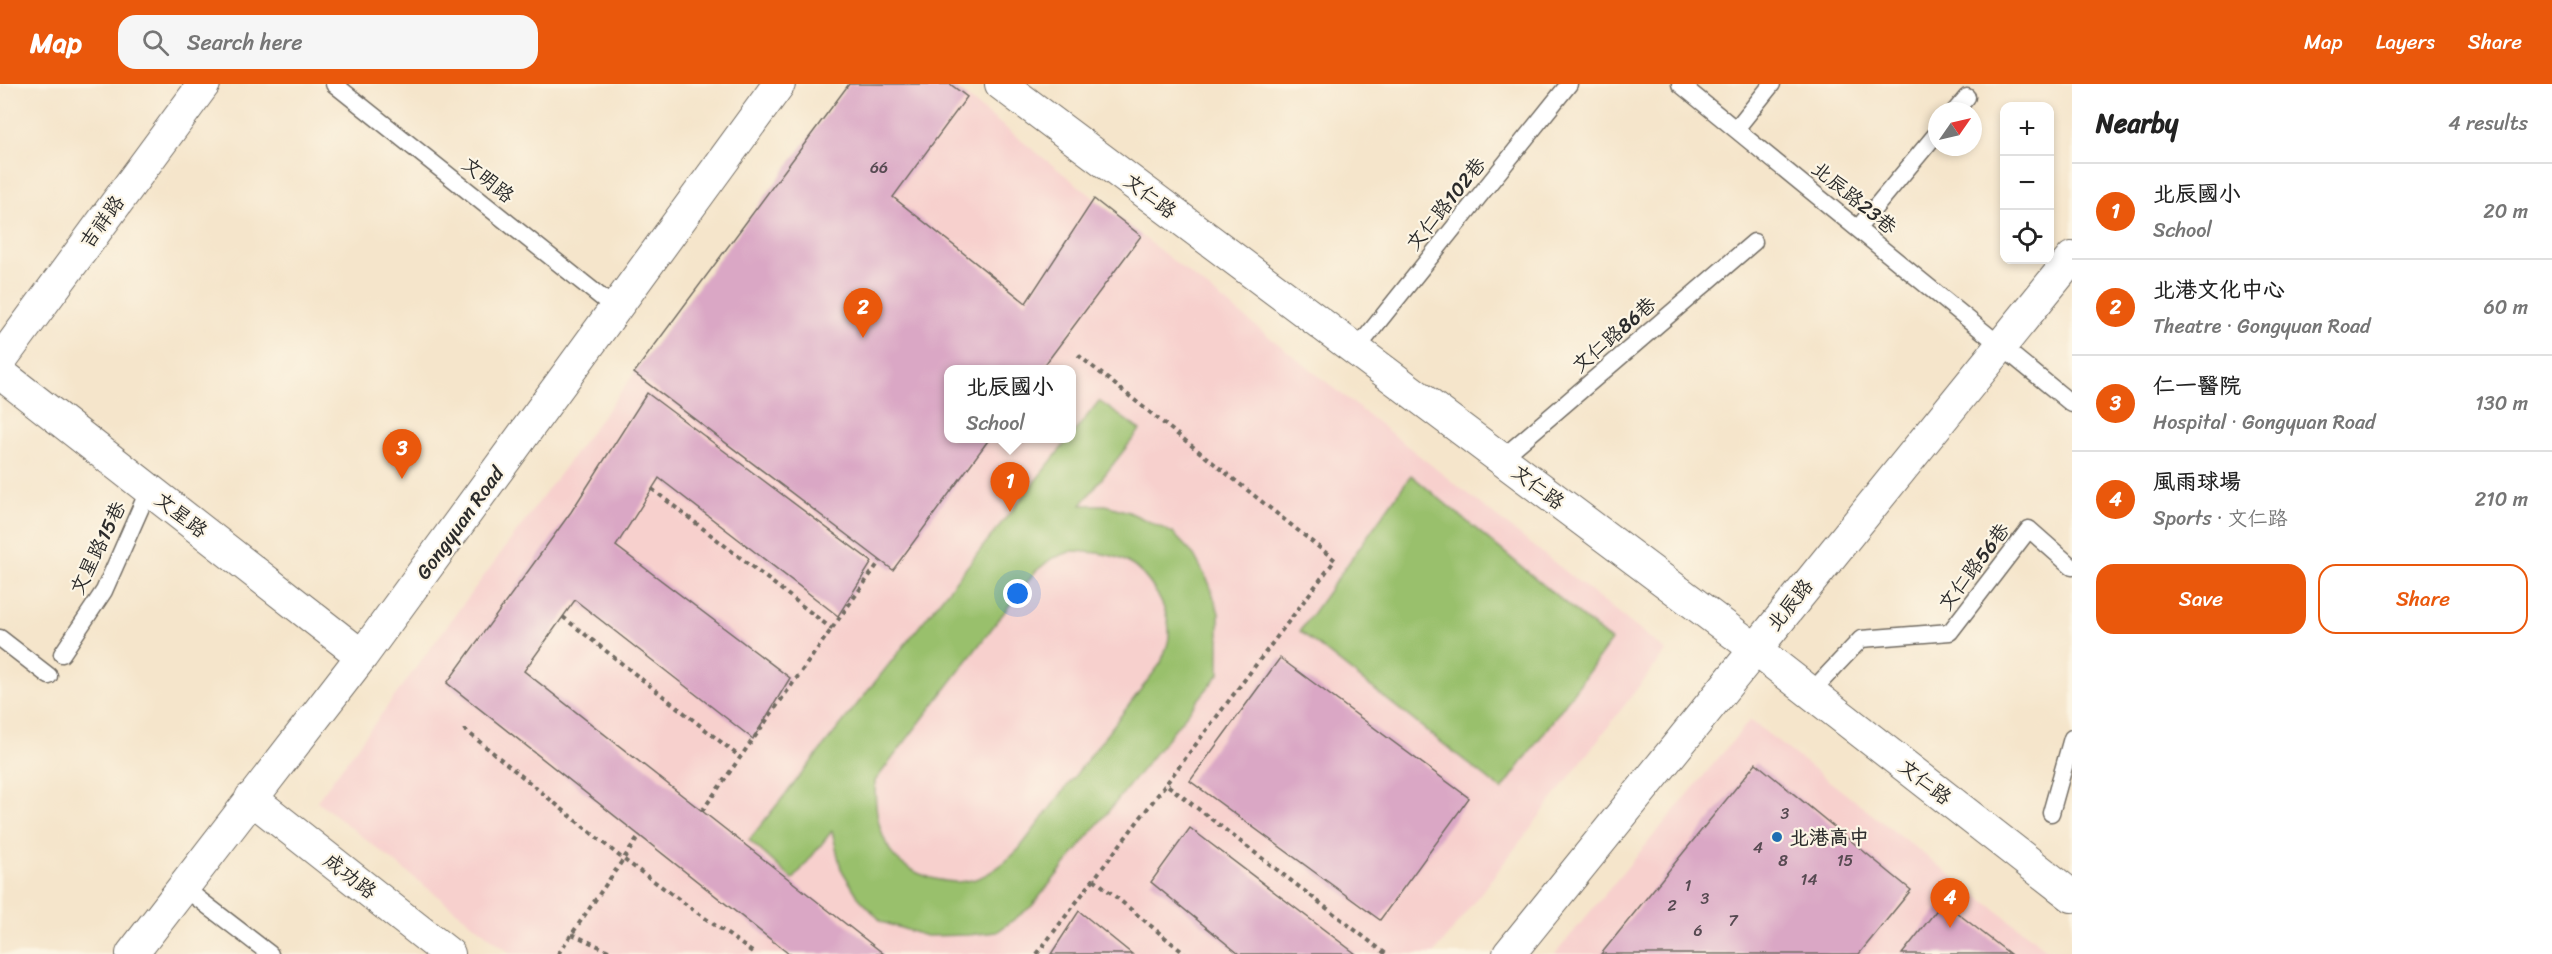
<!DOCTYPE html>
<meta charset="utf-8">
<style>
body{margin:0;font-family:Sriracha,"LXGW WenKai TC",sans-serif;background:#f6f6f6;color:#222}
.controls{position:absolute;right:18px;top:18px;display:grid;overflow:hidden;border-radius:12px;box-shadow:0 3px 9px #0003}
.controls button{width:54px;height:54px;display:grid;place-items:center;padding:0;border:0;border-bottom:2px solid #e0e0e0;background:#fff;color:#222;font:30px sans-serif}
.compass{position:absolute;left:1928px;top:18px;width:54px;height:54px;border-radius:50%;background:#fff;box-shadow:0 3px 9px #0003;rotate:56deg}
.you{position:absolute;left:1018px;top:510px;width:21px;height:21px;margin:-15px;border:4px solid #fff;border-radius:50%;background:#1a73e8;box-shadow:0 0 0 9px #1a73e833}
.badge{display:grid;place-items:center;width:39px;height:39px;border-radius:50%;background:#ea580c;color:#fff;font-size:20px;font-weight:700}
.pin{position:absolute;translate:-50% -50px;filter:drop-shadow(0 2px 3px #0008)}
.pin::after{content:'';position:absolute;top:32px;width:21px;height:18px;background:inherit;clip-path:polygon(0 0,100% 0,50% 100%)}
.popup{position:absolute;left:944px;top:281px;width:132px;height:78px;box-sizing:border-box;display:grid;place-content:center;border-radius:12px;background:#fff;filter:drop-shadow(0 2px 4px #0005);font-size:20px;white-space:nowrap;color:#767676}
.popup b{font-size:22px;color:#222}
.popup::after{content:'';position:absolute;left:50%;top:100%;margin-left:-12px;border:12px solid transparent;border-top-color:#fff}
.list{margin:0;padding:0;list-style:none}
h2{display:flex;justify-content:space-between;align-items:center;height:78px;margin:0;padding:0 24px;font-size:26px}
h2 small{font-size:20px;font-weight:400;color:#767676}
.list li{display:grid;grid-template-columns:39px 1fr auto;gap:18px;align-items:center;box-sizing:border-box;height:96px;padding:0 24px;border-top:2px solid #e0e0e0}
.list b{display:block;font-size:22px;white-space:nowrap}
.list p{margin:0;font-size:20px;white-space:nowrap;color:#767676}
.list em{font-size:20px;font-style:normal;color:#767676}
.actions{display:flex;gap:12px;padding:18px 24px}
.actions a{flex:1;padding:14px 0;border:2px solid #ea580c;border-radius:18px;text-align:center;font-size:21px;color:#ea580c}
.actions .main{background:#ea580c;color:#fff}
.icon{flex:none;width:33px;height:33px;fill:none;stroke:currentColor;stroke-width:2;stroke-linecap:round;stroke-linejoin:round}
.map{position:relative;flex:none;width:2072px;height:870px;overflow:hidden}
header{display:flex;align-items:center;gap:36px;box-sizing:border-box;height:84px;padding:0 30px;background:#ea580c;color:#fff}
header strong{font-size:28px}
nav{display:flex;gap:33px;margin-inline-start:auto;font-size:21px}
.search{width:420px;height:54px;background:#f6f6f6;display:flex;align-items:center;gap:15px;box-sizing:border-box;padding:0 21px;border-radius:18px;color:#767676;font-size:22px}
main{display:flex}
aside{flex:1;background:#fff}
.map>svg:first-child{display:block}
.built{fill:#f7d0cd;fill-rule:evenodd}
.green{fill:#99c06c;stroke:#62764c;stroke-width:1.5;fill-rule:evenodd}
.building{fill:#daa7c5}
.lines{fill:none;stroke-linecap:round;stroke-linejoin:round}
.lane-casing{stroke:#726c63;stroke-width:19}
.street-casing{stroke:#726c63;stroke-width:34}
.path{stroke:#726c63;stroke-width:4;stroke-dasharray:4.5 4.5;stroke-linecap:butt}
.lane{stroke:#fff;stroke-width:16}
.street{stroke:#fff;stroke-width:32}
.poi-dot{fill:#1f6fb2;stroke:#fcf5e5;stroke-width:2}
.labels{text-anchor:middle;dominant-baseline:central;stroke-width:4.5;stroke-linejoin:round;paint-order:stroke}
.number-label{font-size:16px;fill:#574a52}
.street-label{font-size:20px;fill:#2b2b2b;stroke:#fcf5e5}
.poi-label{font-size:20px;font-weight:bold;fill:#2b2b2b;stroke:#fcf5e5;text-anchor:start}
</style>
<header>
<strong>Map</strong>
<div class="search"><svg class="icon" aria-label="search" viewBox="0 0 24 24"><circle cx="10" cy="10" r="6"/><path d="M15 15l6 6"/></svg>Search here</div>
<nav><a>Map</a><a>Layers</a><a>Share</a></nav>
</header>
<main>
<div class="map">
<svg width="2072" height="870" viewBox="0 0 2072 870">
<rect width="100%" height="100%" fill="#fcf5e5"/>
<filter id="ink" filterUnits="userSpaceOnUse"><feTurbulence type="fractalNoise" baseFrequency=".0167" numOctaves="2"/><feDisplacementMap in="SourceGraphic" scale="12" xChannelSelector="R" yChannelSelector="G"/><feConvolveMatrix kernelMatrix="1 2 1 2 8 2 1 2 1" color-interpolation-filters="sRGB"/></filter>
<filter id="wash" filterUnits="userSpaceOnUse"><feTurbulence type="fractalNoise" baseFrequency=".008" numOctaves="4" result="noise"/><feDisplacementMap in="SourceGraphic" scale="24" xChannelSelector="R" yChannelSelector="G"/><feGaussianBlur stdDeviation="1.35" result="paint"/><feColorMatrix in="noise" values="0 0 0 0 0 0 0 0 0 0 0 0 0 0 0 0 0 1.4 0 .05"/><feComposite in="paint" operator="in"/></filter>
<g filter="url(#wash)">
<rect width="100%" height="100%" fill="#f5e5cb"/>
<!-- built -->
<path class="built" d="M 849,0 L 950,0 L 1666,567 L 1434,870 L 511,870 L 317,717 ZM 948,286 L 1072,286 L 1072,354 L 948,354 Z
M 1750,636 L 2053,870 L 1555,870 Z"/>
<!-- green -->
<path class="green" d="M 1099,317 L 1140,346 L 1081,421 L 1106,421 L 1129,428 L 1173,449 L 1194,471 L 1209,499 L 1219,529 L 1219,590 L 1032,822 L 997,848 L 968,851 L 926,852 L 882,838 L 859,814 L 841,785 L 832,747 L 793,796 L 749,756 ZM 1072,467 C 1090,468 1111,469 1127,478 C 1149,490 1171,527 1169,552 C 1169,561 1163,571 1161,579 L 1019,765 C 988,796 962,807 920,790 C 910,786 896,777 891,768 C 877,746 875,722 875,697 L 1035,488 L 1051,475 Z
M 1411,391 L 1611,557 L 1502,706 L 1300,547 Z"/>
<g id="blocks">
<!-- building -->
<path class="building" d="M 849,0 L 950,0 L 967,13 L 893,113 L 1026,219 L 1094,115 L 1141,152 L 1041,286 L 948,286 L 948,354 L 990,354 L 893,486 L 634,289 Z
M 647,309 L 872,478 L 838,532 L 659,394 L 616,462 L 790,594 L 753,655 L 575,516 L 524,587 L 884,870 L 789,870 L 447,599 L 571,428 Z
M 1280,574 L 1469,714 L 1380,836 L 1190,697 Z
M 1756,679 L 1911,806 L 1859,870 L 1601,870 Z
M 1190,744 L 1356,870 L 1239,870 L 1151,798 Z
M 1943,818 L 2010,870 L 1902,870 Z
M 1079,827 L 1132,870 L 1051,870 Z"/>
</g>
</g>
<g filter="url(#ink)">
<use href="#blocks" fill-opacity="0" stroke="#726c63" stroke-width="1.5"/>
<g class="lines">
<defs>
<path id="lane" d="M 334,0 L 616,225
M 1680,0 L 2072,320
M 1955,27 L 1967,13
M 1736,45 L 1772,0
M 1858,144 L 1937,49
M 1355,267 L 1569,0
M 1501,375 L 1754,158
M 0,554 L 49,592
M 62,570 L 104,507 L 149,405
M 1811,608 L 1861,555 L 1950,548 L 2029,445 L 2072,483
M 2051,729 L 2072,654
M 183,803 L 270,870"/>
<path id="street" d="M 1001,0 L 1755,565 L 2072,812
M 0,277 L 204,0
M 0,289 L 362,572
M 251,714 L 449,870
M 132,870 L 362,572 L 779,0
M 1509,870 L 2072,174"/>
</defs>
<!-- lane casing -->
<use href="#lane" class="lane-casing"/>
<!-- street casing -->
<use href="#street" class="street-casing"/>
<!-- path -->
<path class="path" d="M 1078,271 L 1335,476 L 1166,700
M 652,405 L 832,545
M 563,533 L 740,673
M 464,645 L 623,775 L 755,870
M 702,727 L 880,477
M 1094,795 L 1185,870
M 572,850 L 615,870
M 558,870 L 640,751
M 1037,870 L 1166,700 L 1386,870"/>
<!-- lane -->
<use href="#lane" class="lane"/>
<!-- street -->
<use href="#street" class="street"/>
</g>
</g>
<!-- markers -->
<circle class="poi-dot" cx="1777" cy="753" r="6"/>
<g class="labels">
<!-- number labels -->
<g class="number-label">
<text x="879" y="83">66</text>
<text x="1785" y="729">3</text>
<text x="1758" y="763">4</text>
<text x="1783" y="776">8</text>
<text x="1845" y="776">15</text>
<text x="1809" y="795">14</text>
<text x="1688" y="801">1</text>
<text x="1705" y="814">3</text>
<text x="1672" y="821">2</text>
<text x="1733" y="836">7</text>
<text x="1698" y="846">6</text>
</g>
<!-- street labels -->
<g class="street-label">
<text transform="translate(488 96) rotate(39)">文明路</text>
<text transform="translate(1150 112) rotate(37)">文仁路</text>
<text transform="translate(1854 114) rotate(39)">北辰路23巷</text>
<text transform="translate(1446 120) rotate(-51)">文仁路102巷</text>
<text transform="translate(102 138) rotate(-54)">吉祥路</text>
<text transform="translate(1614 251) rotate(-41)">文仁路86巷</text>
<text transform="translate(1538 403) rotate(37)">文仁路</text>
<text transform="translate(181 431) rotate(38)">文星路</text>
<text transform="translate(460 439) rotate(-54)">Gongyuan Road</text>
<text transform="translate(98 464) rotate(-64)">文星路15巷</text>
<text transform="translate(1974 483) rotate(-53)">文仁路56巷</text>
<text transform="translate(1790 521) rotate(-51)">北辰路</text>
<text transform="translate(1925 698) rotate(38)">文仁路</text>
<text transform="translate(350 792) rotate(38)">成功路</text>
</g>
<!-- poi labels -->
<g class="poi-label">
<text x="1789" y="753">北港高中</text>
</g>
</g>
</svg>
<div class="controls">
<button>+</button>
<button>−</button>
<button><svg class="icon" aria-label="locate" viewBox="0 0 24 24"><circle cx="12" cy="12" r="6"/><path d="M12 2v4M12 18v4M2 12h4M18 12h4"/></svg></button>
</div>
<svg class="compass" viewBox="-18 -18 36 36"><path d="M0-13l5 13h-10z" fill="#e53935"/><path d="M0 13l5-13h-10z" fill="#767676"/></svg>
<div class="you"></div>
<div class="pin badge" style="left:1010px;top:428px">1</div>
<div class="popup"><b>北辰國小</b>School</div>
<div class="pin badge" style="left:863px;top:254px">2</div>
<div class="pin badge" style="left:402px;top:395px">3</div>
<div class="pin badge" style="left:1950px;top:844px">4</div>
</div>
<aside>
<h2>Nearby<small>4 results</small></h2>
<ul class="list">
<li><span class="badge">1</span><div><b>北辰國小</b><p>School</p></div><em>20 m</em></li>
<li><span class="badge">2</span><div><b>北港文化中心</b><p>Theatre · Gongyuan Road</p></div><em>60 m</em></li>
<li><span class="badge">3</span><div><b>仁一醫院</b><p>Hospital · Gongyuan Road</p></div><em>130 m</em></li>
<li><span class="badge">4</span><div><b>風雨球場</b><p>Sports · 文仁路</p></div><em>210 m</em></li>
</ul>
<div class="actions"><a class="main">Save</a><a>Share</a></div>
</aside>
</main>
